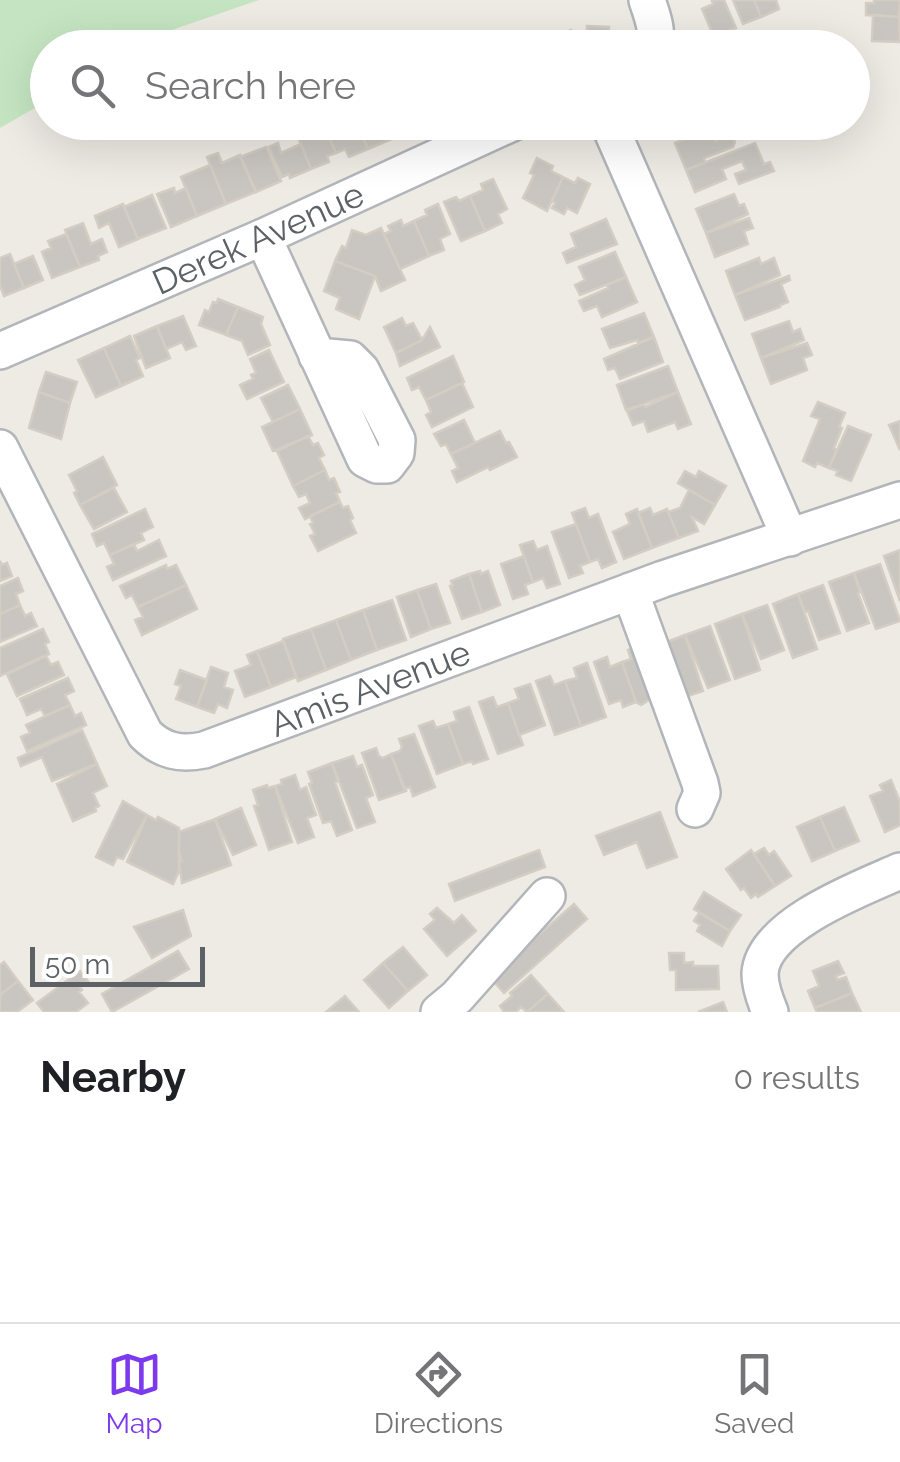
<!DOCTYPE html>
<style>
body{margin:0;font-family:Raleway,sans-serif;background:#f2f2f2;color:#202124}
.scale{position:absolute;left:30px;bottom:25px;width:175px;box-sizing:border-box;padding-left:10px;border:5px solid #5c6165;border-top:0;font-size:28px;line-height:35px;white-space:nowrap;color:#5c6165;-webkit-text-stroke:8px #fff;paint-order:stroke}
.list{margin:0;padding:0;list-style:none}
h2{display:flex;justify-content:space-between;align-items:center;height:130px;margin:0;padding:0 40px;font-size:42px}
h2 small{font-size:32px;font-weight:400;color:#757577}
.icon{flex:none;width:55px;height:55px;fill:none;stroke:currentColor;stroke-width:2;stroke-linecap:round;stroke-linejoin:round}
.map{position:relative;flex:none;width:900px;height:1012px;overflow:hidden}
.search{position:absolute;background:#fff;box-shadow:0 10px 40px #0002;left:30px;right:30px;top:30px;height:110px;display:flex;align-items:center;gap:25px;box-sizing:border-box;padding:0 35px;border-radius:55px;color:#757577;font-size:38px}
.sheet{height:310px;background:#fff}
nav{display:flex;justify-content:space-around;align-items:center;box-sizing:border-box;height:140px;border-top:2px solid #e0e0e0;background:#fff;font-size:28px;color:#757577}
nav a{display:grid;justify-items:center;gap:5px}
nav .on{color:#7c3aed}
.map>svg:first-child{display:block}
.green{fill:#c5e5c2}
.building{fill:#c9c6c1;stroke:#d3cdc3;stroke-width:2.5}
.lines{fill:none;stroke-linecap:round;stroke-linejoin:round}
.minor-casing{stroke:#b2b5b9;stroke-width:40}
.minor{stroke:#fff;stroke-width:35}
.labels{text-anchor:middle;dominant-baseline:central;stroke-width:8;stroke-linejoin:round;paint-order:stroke}
.street-label{font-size:35px;fill:#5c6165;stroke:#fff}
</style>
<div class="map">
<svg width="900" height="1012" viewBox="0 0 900 1012">
<rect width="100%" height="100%" fill="#eeebe5"/>
<!-- green -->
<path class="green" d="M 0,0 L 259,0 L 169,31 L 141,47 L 48,48 L 47,101 L 0,128 Z"/>
<!-- building -->
<path class="building" d="M 714,0 L 724,0 L 736,28 L 714,37 L 702,9 L 713,4 L 712,1 Z
M 733,0 L 754,0 L 761,17 L 743,24 Z
M 754,0 L 776,0 L 779,9 L 761,17 Z
M 874,0 L 900,0 L 899,17 L 866,15 L 866,3 L 874,3 Z
M 873,15 L 899,17 L 900,42 L 872,41 Z
M 587,26 L 609,27 L 608,48 L 586,48 Z
M 571,30 L 578,48 L 537,48 L 536,43 Z
M 532,35 L 537,48 L 526,48 L 522,39 Z
M 334,122 L 356,122 L 368,149 L 349,157 L 345,149 L 336,153 L 330,139 L 339,135 Z
M 356,122 L 387,122 L 394,138 L 368,149 Z
M 387,122 L 422,122 L 423,125 L 394,138 Z
M 665,122 L 700,122 L 672,133 Z
M 710,129 L 715,141 L 728,136 L 733,138 L 735,142 L 733,147 L 704,158 L 705,163 L 686,170 L 675,143 Z
M 308,130 L 312,139 L 327,133 L 336,153 L 327,156 L 329,162 L 311,169 L 297,135 Z
M 278,143 L 281,153 L 301,144 L 311,169 L 290,178 L 289,174 L 282,177 L 269,147 Z
M 755,143 L 764,164 L 770,162 L 774,171 L 739,184 L 735,174 L 746,170 L 742,161 L 722,169 L 726,179 L 695,192 L 686,170 Z
M 266,147 L 281,181 L 256,192 L 240,157 Z
M 218,153 L 222,163 L 240,155 L 256,192 L 226,204 L 207,157 Z
M 537,158 L 553,166 L 551,171 L 563,177 L 547,211 L 523,198 L 534,175 L 530,173 Z
M 210,165 L 226,204 L 197,216 L 181,177 Z
M 563,177 L 575,183 L 578,178 L 590,184 L 577,213 L 567,208 L 564,214 L 552,208 L 555,203 L 552,201 Z
M 493,179 L 507,209 L 498,214 L 502,223 L 485,231 L 470,196 L 483,190 L 481,184 Z
M 174,188 L 175,193 L 186,188 L 197,216 L 171,227 L 157,194 Z
M 734,194 L 739,206 L 744,204 L 748,214 L 706,233 L 696,209 Z
M 152,195 L 166,228 L 138,239 L 124,207 Z
M 470,196 L 485,231 L 461,241 L 444,202 L 456,197 L 459,201 Z
M 123,204 L 138,239 L 119,247 L 109,223 L 99,228 L 95,216 Z
M 438,204 L 450,234 L 440,239 L 444,250 L 429,256 L 414,221 L 427,215 L 425,210 Z
M 749,218 L 753,228 L 744,231 L 748,244 L 715,257 L 706,233 Z
M 606,219 L 617,244 L 567,263 L 563,253 L 576,247 L 571,234 Z
M 401,220 L 403,226 L 414,221 L 429,256 L 400,269 L 384,234 L 391,231 L 388,226 Z
M 83,223 L 91,244 L 102,239 L 107,252 L 98,256 L 99,260 L 80,267 L 65,230 Z
M 381,228 L 405,280 L 381,291 L 375,276 L 335,261 L 342,246 L 346,248 L 352,230 L 366,235 Z
M 66,234 L 80,267 L 52,278 L 42,252 L 51,248 L 48,241 Z
M 615,252 L 626,277 L 580,295 L 575,285 L 585,280 L 579,267 Z
M 10,254 L 24,288 L 4,296 L 0,285 L 0,258 Z
M 33,256 L 43,280 L 24,288 L 14,264 Z
M 759,258 L 761,264 L 774,258 L 780,275 L 735,295 L 726,271 Z
M 335,261 L 375,276 L 359,319 L 336,309 L 340,298 L 324,291 Z
M 789,276 L 790,280 L 781,284 L 788,302 L 780,305 L 780,307 L 745,320 L 735,295 Z
M 626,277 L 637,302 L 602,317 L 597,306 L 584,311 L 579,301 L 608,288 L 607,285 Z
M 218,299 L 238,307 L 226,335 L 199,325 L 205,310 L 209,312 L 213,302 L 217,303 Z
M 238,307 L 263,317 L 261,324 L 270,345 L 248,355 L 242,341 L 226,335 Z
M 644,313 L 654,337 L 638,343 L 637,340 L 610,348 L 602,329 Z
M 183,316 L 196,346 L 186,350 L 182,342 L 166,349 L 157,326 Z
M 402,318 L 406,326 L 413,323 L 422,340 L 396,353 L 384,327 Z
M 789,321 L 793,332 L 800,329 L 804,340 L 761,358 L 752,334 Z
M 157,326 L 170,358 L 146,368 L 134,336 Z
M 430,327 L 440,347 L 400,366 L 396,353 L 422,340 Z
M 130,336 L 140,358 L 136,360 L 143,376 L 121,386 L 104,348 Z
M 654,337 L 663,362 L 620,379 L 615,368 L 608,370 L 604,359 Z
M 807,343 L 812,355 L 803,358 L 807,370 L 771,384 L 761,358 Z
M 104,348 L 121,386 L 96,397 L 78,360 Z
M 269,350 L 284,382 L 247,399 L 240,385 L 253,379 L 251,375 L 256,373 L 250,359 Z
M 453,356 L 464,382 L 426,400 L 419,387 L 412,390 L 407,378 Z
M 668,366 L 678,392 L 626,410 L 617,385 Z
M 46,372 L 77,382 L 70,403 L 39,392 Z
M 462,383 L 473,407 L 432,427 L 426,415 L 431,412 L 426,400 Z
M 288,385 L 300,409 L 273,422 L 261,398 Z
M 39,392 L 70,403 L 61,439 L 29,428 Z
M 678,392 L 691,424 L 678,429 L 675,422 L 648,432 L 644,421 L 633,425 L 627,411 L 644,404 L 645,407 Z
M 818,402 L 845,413 L 839,427 L 842,428 L 834,448 L 837,449 L 829,468 L 817,463 L 815,467 L 803,461 L 820,419 L 811,416 Z
M 300,409 L 312,435 L 273,451 L 262,427 Z
M 464,420 L 475,443 L 451,454 L 446,444 L 441,446 L 434,434 Z
M 900,421 L 900,450 L 889,425 Z
M 848,426 L 871,435 L 851,481 L 836,475 L 838,471 L 829,468 Z
M 500,431 L 506,443 L 509,442 L 517,457 L 490,470 L 488,467 L 457,482 L 452,471 L 458,468 L 451,454 Z
M 308,436 L 313,445 L 318,443 L 324,455 L 319,458 L 325,470 L 293,486 L 277,451 Z
M 103,457 L 117,485 L 80,505 L 74,493 L 77,491 L 69,475 Z
M 325,470 L 329,480 L 334,478 L 340,492 L 336,493 L 340,502 L 305,519 L 299,508 L 310,503 L 306,494 L 299,497 L 293,486 Z
M 685,471 L 696,477 L 699,471 L 726,486 L 715,505 L 678,483 Z
M 114,488 L 127,512 L 94,529 L 80,505 Z
M 689,490 L 715,505 L 704,524 L 692,517 L 698,531 L 679,538 L 668,512 L 680,508 Z
M 340,502 L 343,508 L 348,506 L 353,518 L 350,520 L 356,533 L 318,551 L 310,536 L 315,534 L 310,524 L 313,523 L 310,516 Z
M 585,508 L 589,518 L 598,514 L 616,562 L 602,568 L 598,559 L 590,562 L 572,513 Z
M 650,508 L 653,515 L 667,509 L 679,538 L 652,548 L 638,513 Z
M 145,509 L 153,527 L 141,533 L 144,540 L 110,555 L 104,543 L 97,546 L 92,534 Z
M 637,509 L 652,548 L 624,559 L 613,532 L 630,524 L 626,514 Z
M 576,524 L 590,562 L 580,566 L 583,573 L 569,578 L 552,532 Z
M 159,540 L 166,556 L 113,580 L 107,567 L 114,564 L 110,555 L 134,544 L 137,551 Z
M 533,541 L 537,550 L 547,546 L 560,584 L 547,588 L 543,578 L 533,582 L 520,545 Z
M 900,550 L 900,601 L 884,556 Z
M 524,556 L 533,582 L 525,585 L 528,594 L 513,599 L 501,564 Z
M 0,561 L 2,565 L 7,563 L 12,576 L 0,581 Z
M 880,564 L 900,621 L 876,629 L 854,573 Z
M 166,565 L 167,569 L 176,565 L 186,585 L 138,607 L 132,595 L 126,598 L 120,586 Z
M 480,571 L 481,574 L 488,571 L 500,605 L 482,612 L 469,574 Z
M 854,573 L 860,592 L 858,593 L 869,623 L 847,631 L 829,582 Z
M 469,574 L 482,612 L 462,619 L 450,586 L 453,585 L 451,581 Z
M 18,578 L 23,591 L 16,594 L 20,605 L 0,614 L 0,586 Z
M 436,584 L 450,623 L 431,629 L 417,590 Z
M 186,585 L 197,609 L 142,635 L 135,620 L 143,617 L 138,607 Z
M 823,585 L 840,633 L 819,640 L 808,611 L 805,612 L 798,594 Z
M 417,590 L 431,629 L 411,637 L 397,597 Z
M 798,594 L 817,649 L 793,658 L 773,604 Z
M 392,600 L 406,640 L 377,650 L 363,610 Z
M 20,605 L 25,616 L 31,613 L 37,626 L 0,642 L 0,614 Z
M 767,605 L 784,650 L 761,659 L 742,614 Z
M 363,610 L 377,650 L 351,660 L 336,620 Z
M 742,614 L 760,670 L 735,679 L 715,624 Z
M 336,620 L 351,660 L 326,670 L 311,629 Z
M 710,626 L 730,680 L 708,688 L 685,635 Z
M 43,629 L 49,642 L 45,644 L 49,654 L 0,676 L 0,648 Z
M 311,629 L 326,670 L 298,681 L 283,639 Z
M 685,635 L 703,691 L 679,699 L 659,645 Z
M 283,641 L 296,677 L 271,687 L 257,651 Z
M 643,645 L 652,698 L 641,705 L 636,702 L 622,662 L 631,659 L 628,650 Z
M 257,651 L 271,687 L 245,697 L 235,671 L 251,665 L 247,655 Z
M 46,656 L 51,665 L 58,662 L 64,675 L 17,696 L 7,674 Z
M 607,657 L 610,667 L 622,662 L 636,702 L 623,707 L 621,700 L 609,704 L 594,662 Z
M 587,663 L 606,717 L 581,726 L 565,681 L 577,678 L 574,668 Z
M 211,667 L 228,673 L 224,687 L 233,690 L 227,708 L 218,704 L 214,713 L 197,707 Z
M 180,670 L 207,680 L 197,707 L 176,699 L 181,686 L 175,684 Z
M 550,676 L 554,685 L 565,681 L 581,726 L 555,735 L 536,681 Z
M 68,678 L 74,691 L 65,695 L 70,705 L 45,716 L 41,709 L 27,715 L 20,699 Z
M 530,684 L 545,725 L 519,735 L 508,703 L 519,699 L 515,689 Z
M 493,697 L 497,707 L 508,703 L 523,745 L 498,754 L 479,702 Z
M 70,705 L 75,716 L 81,713 L 86,725 L 27,751 L 21,737 L 30,733 L 26,725 Z
M 469,707 L 488,759 L 473,764 L 472,761 L 463,764 L 448,724 L 457,721 L 454,712 Z
M 433,721 L 436,728 L 448,724 L 463,764 L 437,774 L 419,726 Z
M 82,730 L 97,764 L 52,781 L 42,757 L 21,766 L 18,758 Z
M 414,734 L 435,787 L 413,796 L 410,787 L 404,789 L 391,754 L 400,751 L 402,747 L 399,739 Z
M 376,748 L 379,756 L 383,758 L 391,754 L 406,791 L 379,800 L 362,753 Z
M 353,756 L 357,767 L 362,765 L 373,795 L 366,798 L 375,822 L 357,828 L 332,763 Z
M 332,763 L 338,781 L 335,782 L 352,830 L 337,836 L 331,821 L 323,823 L 309,784 L 312,783 L 308,772 Z
M 97,764 L 107,786 L 93,793 L 99,806 L 95,808 L 96,811 L 73,821 L 57,784 Z
M 295,775 L 300,790 L 306,787 L 316,815 L 307,818 L 314,837 L 298,843 L 275,786 L 282,784 L 281,780 Z
M 891,780 L 900,802 L 900,825 L 885,832 L 870,796 L 883,791 L 880,785 Z
M 267,785 L 268,788 L 275,786 L 292,842 L 269,850 L 254,806 L 258,805 L 253,790 Z
M 123,801 L 147,815 L 123,859 L 117,857 L 113,865 L 96,857 Z
M 844,807 L 859,841 L 835,851 L 820,817 Z
M 241,808 L 256,845 L 233,855 L 215,819 Z
M 660,812 L 677,857 L 647,868 L 637,842 L 604,855 L 596,836 Z
M 147,815 L 156,820 L 158,817 L 179,828 L 179,871 L 173,884 L 127,862 Z
M 820,817 L 835,851 L 812,861 L 797,827 Z
M 215,819 L 231,865 L 182,883 L 179,862 L 182,861 L 179,852 L 179,832 Z
M 764,848 L 769,855 L 774,851 L 791,876 L 775,886 L 754,854 Z
M 539,850 L 545,867 L 455,901 L 449,884 Z
M 751,850 L 775,886 L 758,897 L 756,894 L 751,898 L 744,888 L 741,890 L 726,869 Z
M 704,892 L 741,915 L 730,931 L 694,909 Z
M 574,904 L 587,919 L 504,993 L 490,977 Z
M 437,908 L 454,923 L 462,915 L 476,931 L 447,956 L 424,929 L 435,920 L 430,914 Z
M 183,910 L 191,936 L 152,958 L 134,927 Z
M 699,913 L 730,931 L 722,946 L 697,931 L 700,925 L 694,921 Z
M 403,947 L 427,975 L 408,991 L 383,963 Z
M 178,951 L 189,969 L 112,1012 L 102,994 Z
M 669,953 L 684,953 L 684,963 L 693,962 L 693,966 L 718,966 L 719,989 L 676,990 L 676,970 L 670,970 Z
M 838,961 L 844,973 L 836,976 L 837,980 L 846,977 L 852,993 L 815,1008 L 808,991 L 819,986 L 813,971 Z
M 4,962 L 18,981 L 0,995 L 0,965 Z
M 383,963 L 408,991 L 389,1008 L 364,980 Z
M 80,971 L 88,981 L 80,987 L 82,990 L 79,992 L 88,1003 L 76,1012 L 44,1012 L 37,1003 Z
M 531,975 L 548,994 L 527,1012 L 521,1007 L 516,1012 L 504,1012 L 500,1006 L 512,996 L 510,993 Z
M 18,981 L 33,1000 L 17,1012 L 0,1012 L 0,995 Z
M 852,993 L 861,1012 L 817,1012 L 815,1008 Z
M 548,994 L 564,1012 L 527,1012 Z
M 345,996 L 359,1012 L 326,1012 Z
M 723,1002 L 727,1012 L 698,1012 Z"/>
<g class="lines">
<defs>
<path id="minor" d="M 647,0 C 652,16 660,33 652,48
M 608,122 L 790,538
M 263,237 L 365,459 L 377,465 L 387,465 L 396,453 L 397,440 L 361,370 L 350,359 L 317,356
M 0,351 L 263,237 L 514,122
M 0,448 L 145,734 C 162,751 180,755 204,750 L 663,579 L 900,500
M 630,591 L 700,783 L 702,793 L 695,809
M 439,1012 L 457,997 L 547,896
M 770,1012 C 765,1000 760,987 760,974 C 762,925 862,888 900,871"/>
</defs>
<!-- minor casing -->
<use href="#minor" class="minor-casing"/>
<!-- minor -->
<use href="#minor" class="minor"/>
</g>
<g class="labels">
<!-- street labels -->
<g class="street-label">
<text transform="translate(258 238) rotate(-24)">Derek Avenue</text>
<text transform="translate(370 688) rotate(-21)">Amis Avenue</text>
</g>
</g>
</svg>
<div class="scale">50 m</div>
<div class="search"><svg class="icon" aria-label="search" viewBox="0 0 24 24"><circle cx="10" cy="10" r="6"/><path d="M15 15l6 6"/></svg>Search here</div>
</div>
<section class="sheet">
<h2>Nearby<small>0 results</small></h2>
<ul class="list">
</ul>
</section>
<nav>
<a class="on"><svg class="icon" aria-label="map" viewBox="0 0 24 24"><path d="M3 6l6-2 6 2 6-2v14l-6 2-6-2-6 2zM9 4v14M15 6v14"/></svg>Map</a>
<a><svg class="icon" aria-label="directions" viewBox="0 0 24 24"><path d="M12 3l9 9-9 9-9-9zM9 14v-3h6M13 9l2 2-2 2"/></svg>Directions</a>
<a><svg class="icon" aria-label="saved" viewBox="0 0 24 24"><path d="M7 4h10v16l-5-4-5 4z"/></svg>Saved</a>
</nav>
